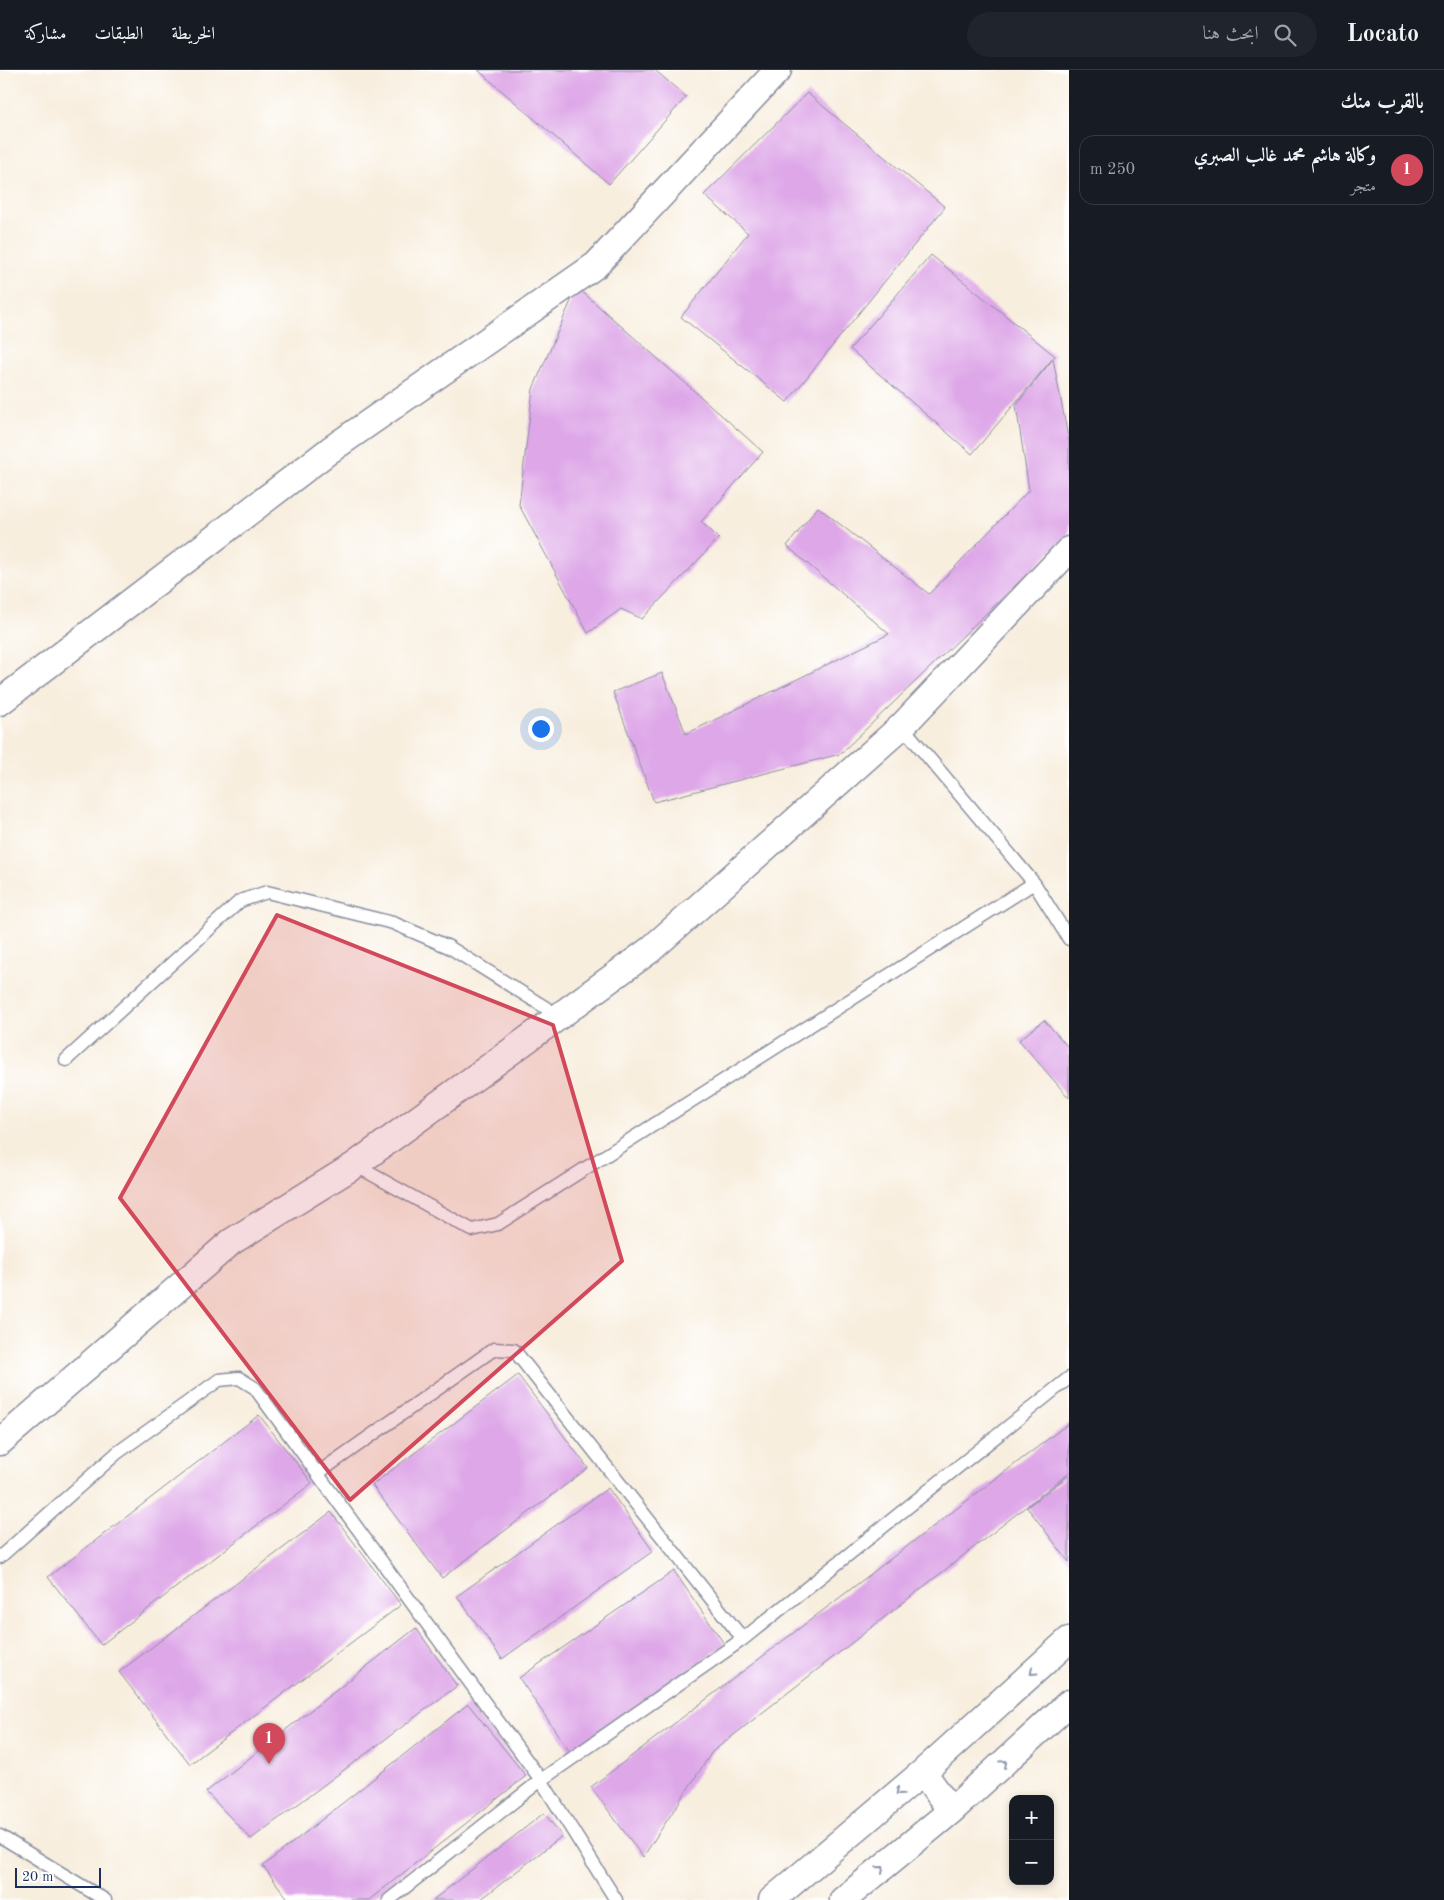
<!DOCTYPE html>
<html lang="ar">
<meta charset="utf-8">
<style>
body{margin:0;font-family:"Old Standard TT",Amiri,serif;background:#20242c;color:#f1f3f6;direction:rtl}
.controls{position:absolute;right:15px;bottom:15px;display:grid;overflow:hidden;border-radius:10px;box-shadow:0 2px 8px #0003}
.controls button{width:45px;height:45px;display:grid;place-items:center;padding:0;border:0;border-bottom:1px solid #363941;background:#171b24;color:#f1f3f6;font:25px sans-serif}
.scale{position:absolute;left:15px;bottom:12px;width:86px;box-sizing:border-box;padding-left:5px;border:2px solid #1b2f5e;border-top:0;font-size:14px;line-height:18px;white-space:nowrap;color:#1b2f5e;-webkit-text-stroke:4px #fff;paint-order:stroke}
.you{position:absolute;left:540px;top:658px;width:18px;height:18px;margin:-12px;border:4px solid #fff;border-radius:50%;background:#1a73e8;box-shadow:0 0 0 8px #1a73e833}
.badge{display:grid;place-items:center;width:32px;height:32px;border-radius:50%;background:#d1495b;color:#fff;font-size:16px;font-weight:700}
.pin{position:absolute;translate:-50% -41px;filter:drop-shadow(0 1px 2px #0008)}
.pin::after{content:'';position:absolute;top:26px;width:18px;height:15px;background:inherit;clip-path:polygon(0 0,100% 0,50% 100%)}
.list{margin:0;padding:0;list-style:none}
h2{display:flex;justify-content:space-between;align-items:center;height:65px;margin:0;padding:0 20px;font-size:21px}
h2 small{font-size:16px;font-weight:400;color:#9ea1a6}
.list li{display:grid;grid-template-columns:32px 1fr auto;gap:15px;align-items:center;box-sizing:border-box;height:70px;margin:0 10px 10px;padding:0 10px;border:1px solid #363941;border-radius:15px}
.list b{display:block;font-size:19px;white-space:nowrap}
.list p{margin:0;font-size:16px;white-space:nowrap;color:#9ea1a6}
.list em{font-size:16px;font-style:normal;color:#9ea1a6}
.icon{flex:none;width:28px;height:28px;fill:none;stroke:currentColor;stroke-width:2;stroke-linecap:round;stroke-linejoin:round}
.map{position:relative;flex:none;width:1069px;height:1830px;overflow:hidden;direction:ltr}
header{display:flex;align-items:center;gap:30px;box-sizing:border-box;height:70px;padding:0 25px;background:#171b24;border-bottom:1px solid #363941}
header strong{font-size:24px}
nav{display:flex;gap:28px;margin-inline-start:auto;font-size:18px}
.search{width:350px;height:45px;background:#20242c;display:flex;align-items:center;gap:12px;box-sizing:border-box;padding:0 18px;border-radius:28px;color:#9ea1a6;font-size:19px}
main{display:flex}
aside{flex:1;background:#171b24}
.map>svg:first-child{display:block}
.building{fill:#dea8e8}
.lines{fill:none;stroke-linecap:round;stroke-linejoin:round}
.service-casing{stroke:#8a8e9e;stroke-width:15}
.minor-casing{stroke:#8a8e9e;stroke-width:29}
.service{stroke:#fff;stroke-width:12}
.minor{stroke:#fff;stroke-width:26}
.oneway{stroke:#8d97ae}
.marked{fill:#d1495b;fill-opacity:0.2;stroke:#d1495b;stroke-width:4;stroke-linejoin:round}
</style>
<header>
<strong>Locato</strong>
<div class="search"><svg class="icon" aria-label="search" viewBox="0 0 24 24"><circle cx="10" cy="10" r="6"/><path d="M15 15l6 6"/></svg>ابحث هنا</div>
<nav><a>الخريطة</a><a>الطبقات</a><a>مشاركة</a></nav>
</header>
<main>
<aside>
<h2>بالقرب منك<small></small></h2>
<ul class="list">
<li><span class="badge">1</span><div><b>وكالة هاشم محمد غالب الصبري</b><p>متجر</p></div><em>250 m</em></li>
</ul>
</aside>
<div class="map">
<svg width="1069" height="1830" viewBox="0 0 1069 1830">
<rect width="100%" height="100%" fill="#fff"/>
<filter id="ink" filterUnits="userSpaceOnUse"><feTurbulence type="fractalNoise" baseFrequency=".02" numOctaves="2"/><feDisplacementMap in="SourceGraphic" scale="10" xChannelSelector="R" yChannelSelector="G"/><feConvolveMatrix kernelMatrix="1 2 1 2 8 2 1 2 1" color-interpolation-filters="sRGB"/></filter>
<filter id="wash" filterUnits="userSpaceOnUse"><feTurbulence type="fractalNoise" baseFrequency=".0096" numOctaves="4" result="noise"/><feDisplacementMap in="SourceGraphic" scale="20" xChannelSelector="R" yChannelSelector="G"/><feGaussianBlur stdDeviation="1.12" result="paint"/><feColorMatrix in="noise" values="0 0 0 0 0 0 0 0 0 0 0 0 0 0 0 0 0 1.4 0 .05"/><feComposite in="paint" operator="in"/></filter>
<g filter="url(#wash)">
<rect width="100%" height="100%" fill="#f8eede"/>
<g id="blocks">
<!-- building -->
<path class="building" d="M 478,0 L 655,0 L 686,27 L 609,114 Z
M 807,23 L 945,137 L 787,332 L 681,247 L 748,163 L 704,125 Z
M 931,185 L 1055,286 L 972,384 L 850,279 Z
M 577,217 L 763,382 L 701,452 L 719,468 L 642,549 L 621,539 L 588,563 L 519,435 L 533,319 Z
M 1053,289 L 1069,372 L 1069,464 L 840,684 L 654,732 L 613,622 L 662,603 L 686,664 L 889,564 L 787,476 L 818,437 L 929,524 L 1029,420 L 1016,335 Z
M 1044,950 L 1069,978 L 1069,1028 L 1019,970 Z
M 518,1305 L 588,1398 L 442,1508 L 372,1415 Z
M 259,1345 L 312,1413 L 101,1575 L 48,1507 Z
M 1069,1353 L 1069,1403 L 712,1682 L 643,1787 L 591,1717 Z
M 1069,1405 L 1069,1492 L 1027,1437 Z
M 608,1418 L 653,1481 L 502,1589 L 457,1526 Z
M 331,1442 L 401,1535 L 190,1694 L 119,1602 Z
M 674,1501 L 725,1575 L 570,1682 L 519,1608 Z
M 416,1558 L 457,1616 L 251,1769 L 206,1722 Z
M 468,1634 L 526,1706 L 369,1830 L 289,1830 L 263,1796 Z
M 544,1743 L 562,1766 L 480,1830 L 433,1830 Z"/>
</g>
</g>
<g filter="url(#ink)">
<use href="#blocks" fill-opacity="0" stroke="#8a8e9e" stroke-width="1"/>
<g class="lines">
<defs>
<path id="service" d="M 902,656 L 1034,813 L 1069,869
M 66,990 L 240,831 L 267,822 L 393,853 L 449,877 L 559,946
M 355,1095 L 472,1160 L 498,1154 L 1034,813
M 318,1403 L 494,1279 L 514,1280 L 743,1569
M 0,1487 L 117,1383 L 219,1310 L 239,1308 L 255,1318 L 541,1710 L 616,1830
M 0,1766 L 105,1830
M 389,1830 L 541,1710 L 743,1569 L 1069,1308"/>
<path id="minor" d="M 0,632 L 330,380 L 596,195 L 778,0
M 0,1372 L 231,1172 L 355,1095 L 650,880 L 902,656 L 1069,480
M 923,1702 L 951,1741
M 772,1830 L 923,1702 L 1069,1570
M 843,1830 L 951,1741 L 1069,1633"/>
</defs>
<!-- service casing -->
<use href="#service" class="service-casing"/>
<!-- minor casing -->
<use href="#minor" class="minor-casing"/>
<!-- service -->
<use href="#service" class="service"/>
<!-- minor -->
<use href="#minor" class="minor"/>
</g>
<!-- one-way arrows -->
<defs><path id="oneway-chevron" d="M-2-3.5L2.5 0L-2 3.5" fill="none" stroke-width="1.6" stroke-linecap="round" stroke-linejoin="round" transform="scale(1.25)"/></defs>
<g class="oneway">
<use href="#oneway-chevron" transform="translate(1033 1602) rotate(138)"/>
<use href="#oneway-chevron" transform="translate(1004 1693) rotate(-42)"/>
<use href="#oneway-chevron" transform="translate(899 1722) rotate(140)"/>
<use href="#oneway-chevron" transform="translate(881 1799) rotate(-40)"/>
</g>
</g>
<!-- marked area -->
<path class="marked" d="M 277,845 L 553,955 L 622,1191 L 350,1430 L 120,1128 Z"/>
</svg>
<div class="controls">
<button>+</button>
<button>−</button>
</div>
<div class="scale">20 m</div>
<div class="you"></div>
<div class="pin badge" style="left:269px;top:1694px">1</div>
</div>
</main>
